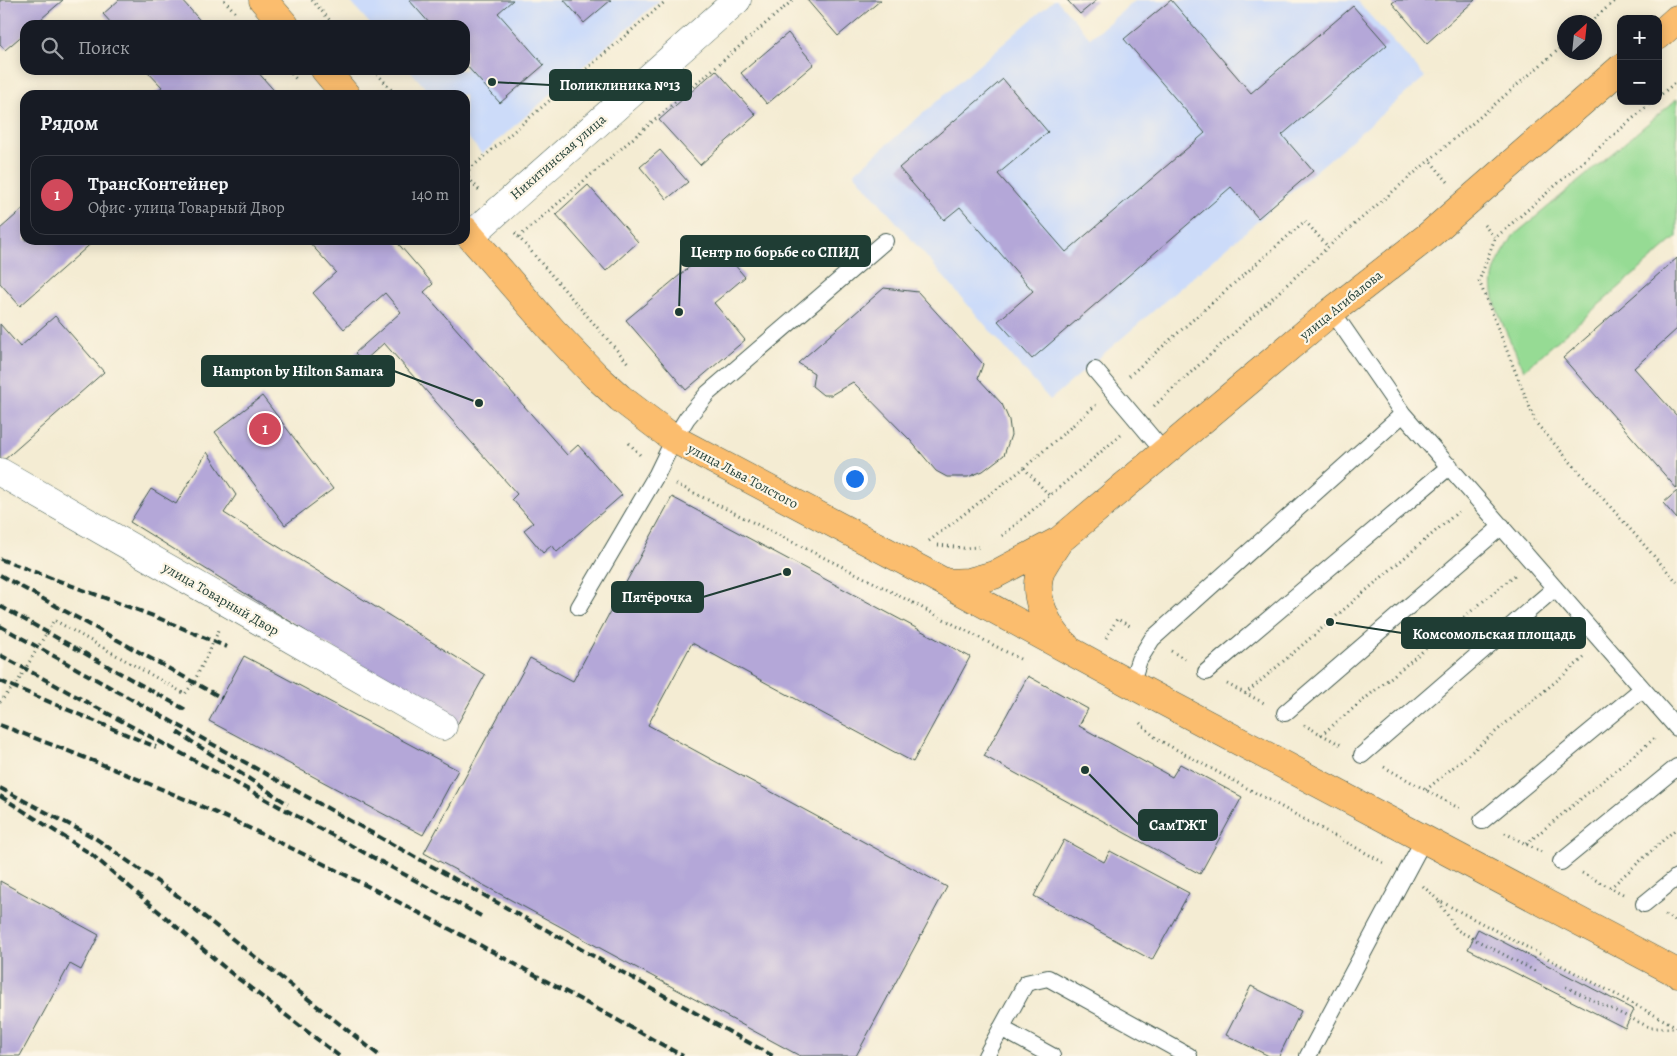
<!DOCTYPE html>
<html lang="ru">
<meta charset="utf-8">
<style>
body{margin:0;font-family:Alegreya,serif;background:#242831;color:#f1f3f6}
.controls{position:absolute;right:15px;top:15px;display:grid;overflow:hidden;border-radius:10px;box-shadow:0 2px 12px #0003}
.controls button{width:45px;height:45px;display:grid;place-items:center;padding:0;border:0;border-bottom:1px solid #363941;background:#171b24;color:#f1f3f6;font:25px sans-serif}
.compass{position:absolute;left:1557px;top:15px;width:45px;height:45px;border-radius:50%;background:#171b24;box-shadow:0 2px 12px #0003;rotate:27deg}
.you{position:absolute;left:854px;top:478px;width:18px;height:18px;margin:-12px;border:4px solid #fff;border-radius:50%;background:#1a73e8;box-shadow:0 0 0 8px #1a73e833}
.badge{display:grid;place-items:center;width:32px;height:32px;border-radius:50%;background:#d1495b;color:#fff;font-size:16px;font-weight:700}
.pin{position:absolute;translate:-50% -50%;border:2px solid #fff;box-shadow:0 1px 5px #0006}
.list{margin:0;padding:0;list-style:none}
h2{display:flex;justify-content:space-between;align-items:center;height:65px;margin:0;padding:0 20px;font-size:21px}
h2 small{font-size:16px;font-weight:400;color:#9ea1a6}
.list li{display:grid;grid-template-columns:32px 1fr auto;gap:15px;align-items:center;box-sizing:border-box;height:80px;margin:0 10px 10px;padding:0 10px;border:1px solid #363941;border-radius:15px}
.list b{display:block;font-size:19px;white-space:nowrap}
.list p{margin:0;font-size:16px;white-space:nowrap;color:#9ea1a6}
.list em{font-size:16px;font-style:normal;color:#9ea1a6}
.icon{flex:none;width:28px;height:28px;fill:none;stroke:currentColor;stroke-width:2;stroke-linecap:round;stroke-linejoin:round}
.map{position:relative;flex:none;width:1677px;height:1056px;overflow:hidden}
.search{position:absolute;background:#171b24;box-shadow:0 2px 12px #0003;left:20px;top:20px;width:450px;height:55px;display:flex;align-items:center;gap:12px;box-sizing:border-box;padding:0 18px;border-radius:15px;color:#9ea1a6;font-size:19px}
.panel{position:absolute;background:#171b24;box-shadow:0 2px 12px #0003;left:20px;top:90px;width:450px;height:155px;border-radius:15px}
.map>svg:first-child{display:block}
.built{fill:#ccdbf9}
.green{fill:#96db94;stroke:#5a8c64}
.building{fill:#b4a7d8}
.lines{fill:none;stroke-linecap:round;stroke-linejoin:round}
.service-casing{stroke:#3f574c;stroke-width:18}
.minor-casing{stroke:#3f574c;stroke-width:29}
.primary-casing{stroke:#3f574c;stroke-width:29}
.path{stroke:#3f574c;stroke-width:3;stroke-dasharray:1 4;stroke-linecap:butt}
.service{stroke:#fff;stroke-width:16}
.minor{stroke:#fff;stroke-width:28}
.primary{stroke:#fbbd6e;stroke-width:28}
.rail{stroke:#1f3d34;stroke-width:4;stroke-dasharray:8 4;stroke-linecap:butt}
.labels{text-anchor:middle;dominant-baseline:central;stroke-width:4.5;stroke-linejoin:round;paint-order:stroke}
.street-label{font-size:14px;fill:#1f3d34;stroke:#fcf5e5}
.leader{fill:none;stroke:#1f3d34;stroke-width:2}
.callout-dot{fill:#1f3d34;stroke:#fcf5e5;stroke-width:2}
.callout{fill:#1f3d34;stroke:#1f3d34;stroke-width:2}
.callout-label{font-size:15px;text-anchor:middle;font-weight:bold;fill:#fff}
</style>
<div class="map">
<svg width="1677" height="1056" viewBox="0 0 1677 1056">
<rect width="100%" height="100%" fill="#fcf5e5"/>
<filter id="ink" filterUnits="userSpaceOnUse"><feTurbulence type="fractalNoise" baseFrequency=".02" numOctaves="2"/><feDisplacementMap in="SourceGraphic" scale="10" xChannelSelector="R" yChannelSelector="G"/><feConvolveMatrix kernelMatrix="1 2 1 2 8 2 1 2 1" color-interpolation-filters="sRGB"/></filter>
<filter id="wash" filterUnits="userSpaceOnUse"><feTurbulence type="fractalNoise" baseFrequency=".0096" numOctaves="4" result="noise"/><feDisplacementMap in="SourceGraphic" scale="20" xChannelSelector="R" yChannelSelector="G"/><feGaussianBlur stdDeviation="1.12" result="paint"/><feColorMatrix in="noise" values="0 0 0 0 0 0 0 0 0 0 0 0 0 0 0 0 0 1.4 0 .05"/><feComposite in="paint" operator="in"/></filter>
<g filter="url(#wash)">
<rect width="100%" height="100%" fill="#f4ecd3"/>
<!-- built -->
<path class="built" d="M 349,0 L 660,0 L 482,154 L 465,134 L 465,95 L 431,95 L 410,70 L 465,70 L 465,25 L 371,25 Z
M 1054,0 L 1057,0 L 1090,38 L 1136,0 L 1356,0 L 1425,77 L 1050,400 L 854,173 Z"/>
<!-- green -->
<path class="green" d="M 1677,99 L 1677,237 L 1524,370 C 1514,347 1488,302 1493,278 C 1495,263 1506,249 1513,236 Z"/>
<g id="blocks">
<!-- building -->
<path class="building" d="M 0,0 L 63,0 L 34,25 L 25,25 L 25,33 L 5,50 L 0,44 Z
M 119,0 L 182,0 L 204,25 L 113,25 L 103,14 Z
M 409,0 L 513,0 L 498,13 L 544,65 L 500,103 L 465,64 L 465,25 L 431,25 Z
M 564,0 L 611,0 L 584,23 Z
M 807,0 L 881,0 L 838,36 Z
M 1067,0 L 1097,0 L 1080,14 Z
M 1171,0 L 1251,93 L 1353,6 L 1387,45 L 1282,135 L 1313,171 L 1258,218 L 1231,187 L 1032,359 L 998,321 L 1033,291 L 960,207 L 944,220 L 899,168 L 1003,79 L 1048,132 L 998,174 L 1066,252 L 1205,133 L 1124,39 Z
M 1396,0 L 1475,0 L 1427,43 L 1392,3 Z
M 788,33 L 814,64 L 767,104 L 741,73 Z
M 146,70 L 256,70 L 278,95 L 153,95 L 162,87 Z
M 716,70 L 756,115 L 700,165 L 659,120 Z
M 660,150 L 688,182 L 667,199 L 640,167 Z
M 588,185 L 638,242 L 606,271 L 556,214 Z
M 25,207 L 25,240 L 95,240 L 20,306 L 0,283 L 0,229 Z
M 307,240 L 395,240 L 433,284 L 424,292 L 567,455 L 578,445 L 622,495 L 557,552 L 552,545 L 543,553 L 524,530 L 533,523 L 512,499 L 517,494 L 384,343 L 363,362 L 355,353 L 401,312 L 385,293 L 344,329 L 313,293 L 336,272 Z
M 717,244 L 745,277 L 714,303 L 745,340 L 686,390 L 626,320 Z
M 1677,258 L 1677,329 L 1634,368 L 1677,416 L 1677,489 L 1563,358 Z
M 884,288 L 918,292 L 983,364 L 978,378 L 1002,404 L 1009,420 L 1011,435 L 1004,455 L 983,471 L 968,477 L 947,477 L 936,471 L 910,440 L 853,382 L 831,395 L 823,395 L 812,386 L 814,373 L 798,363 Z
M 55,316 L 104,372 L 3,461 L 0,457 L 0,324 L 20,347 Z
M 262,396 L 333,489 L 285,525 L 215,432 Z
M 207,452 L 236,495 L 224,513 L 485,675 L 457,725 L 130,522 L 151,489 L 176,504 Z
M 1677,491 L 1677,519 L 1663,503 Z
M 672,497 L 970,657 L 913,762 L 692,643 L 648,725 L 947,887 L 856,1056 L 800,1056 L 424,853 L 530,658 L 573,681 Z
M 244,656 L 458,770 L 423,835 L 209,721 Z
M 1028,676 L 1088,709 L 1079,726 L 1172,777 L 1180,764 L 1242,797 L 1200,874 L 984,756 Z
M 1064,840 L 1104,862 L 1110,851 L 1189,893 L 1152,960 L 1034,896 Z
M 0,881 L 99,935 L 81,970 L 70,964 L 20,1056 L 0,1056 Z
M 1478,929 L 1634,1010 L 1625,1028 L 1468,949 Z
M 1251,986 L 1301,1011 L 1279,1056 L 1269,1056 L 1226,1035 Z"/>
</g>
</g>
<g filter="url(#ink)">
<use href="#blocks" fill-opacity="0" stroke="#3f574c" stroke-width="1"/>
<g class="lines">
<defs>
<path id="service" d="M 1332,311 L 1403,414 L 1677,728
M 1095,370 L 1164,452
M 579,607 L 657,474 L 674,439 L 687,418 L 708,393 L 885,241
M 1206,672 L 1450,466
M 1131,684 L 1139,660 L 1152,639 L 1403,414
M 1285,713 L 1502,526
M 1362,755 L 1555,588
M 1482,821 L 1642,689
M 1561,862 L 1677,767
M 1644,904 L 1677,877
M 1001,1028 L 1052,1056
M 986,1056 L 1026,983 L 1048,978 L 1189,1056
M 1308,1056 L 1424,839"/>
<path id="minor" d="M 470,236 L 737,0
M 0,472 L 443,726"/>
<path id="primary" d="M 263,0 L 285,25
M 1658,36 L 1677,19
M 325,70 L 346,95
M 465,230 L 553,331 L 596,376 L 620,398 L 674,439 L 946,583 L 1131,684 L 1677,973
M 1059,541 C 1053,550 1047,559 1042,568 C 1030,593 1047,628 1065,645
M 946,583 L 969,582 L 994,575 L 1060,540 L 1332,311 L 1427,237 L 1621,68"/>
</defs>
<!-- service casing -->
<use href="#service" class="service-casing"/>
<!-- minor casing -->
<use href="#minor" class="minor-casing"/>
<!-- primary casing -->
<use href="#primary" class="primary-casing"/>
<!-- path -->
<path class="path" d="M 224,0 L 237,14
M 312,0 L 334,25
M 1590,22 L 1616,0
M 288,70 L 298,81
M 374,70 L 396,95
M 1658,97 L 1677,81
M 1653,101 L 1495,238 L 1479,281 L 1536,423 L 1677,582
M 1431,162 L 1448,182
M 465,173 L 667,0
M 465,174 L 479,190
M 1484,225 L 1495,238
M 515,233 L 629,364
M 519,237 L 793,0
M 1129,376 L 1305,221 L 1328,247
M 1154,406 L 1328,247 L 1564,45
M 629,443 L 640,455
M 1024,468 L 1049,495
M 676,484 L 871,581 L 1020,659
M 1002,536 L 1121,435
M 929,541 L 1024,468 L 1096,405
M 938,545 L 963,548 L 979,547
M 1106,638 L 1117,619 L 1132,627
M 1171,651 L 1187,660
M 1227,684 L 1266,704
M 1245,694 L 1459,511
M 0,702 L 17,683 L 54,620 L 185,694 L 194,682 L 219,630
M 1140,723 L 1157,739 L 1386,864
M 1304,725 L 1343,746
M 1321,735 L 1515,575
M 1384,767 L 1462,810
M 1426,790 L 1585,657
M 1505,833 L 1541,852
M 1526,844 L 1655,738
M 1582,873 L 1623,894
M 1423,886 L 1438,900 L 1677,1027
M 1610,888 L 1677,828
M 1439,902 L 1457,930 L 1535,971
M 1665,915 L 1677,922
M 1566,987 L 1651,1028 L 1676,1028"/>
<!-- service -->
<use href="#service" class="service"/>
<!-- minor -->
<use href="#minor" class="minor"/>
<!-- primary -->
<use href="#primary" class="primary"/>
<!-- rail -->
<path class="rail" d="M 0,559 L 156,617 L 227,647
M 0,575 L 222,698
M 0,606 L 186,710
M 0,626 L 773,1056
M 0,655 L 481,916
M 0,681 L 156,747
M 0,725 C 91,759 180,795 268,837 C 409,904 546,981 683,1056
M 177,732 L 288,804
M 0,788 L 95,838 L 182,899 L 380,1056
M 0,796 L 91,854 L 231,973 L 339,1056"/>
</g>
</g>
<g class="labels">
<!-- street labels -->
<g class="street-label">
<text transform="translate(558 157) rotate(-41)">Никитинская улица</text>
<text transform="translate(1341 305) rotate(-39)">улица Агибалова</text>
<text transform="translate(743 476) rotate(28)">улица Льва Толстого</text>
<text transform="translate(221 599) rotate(30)">улица Товарный Двор</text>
</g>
</g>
<!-- callouts -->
<path class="leader" d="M492 82L550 85M679 312L681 251M479 403L394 371M787 572L703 597M1330 622L1402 633M1085 770L1139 825"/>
<g class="callout-dot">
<circle cx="492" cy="82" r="5"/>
<circle cx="679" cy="312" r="5"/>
<circle cx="479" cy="403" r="5"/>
<circle cx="787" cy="572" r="5"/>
<circle cx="1330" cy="622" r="5"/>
<circle cx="1085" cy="770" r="5"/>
</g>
<g class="callout">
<rect x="550" y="70" width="141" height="30" rx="5"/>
<rect x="681" y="236" width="189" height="30" rx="5"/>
<rect x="202" y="356" width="192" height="30" rx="5"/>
<rect x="612" y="582" width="91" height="30" rx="5"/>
<rect x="1402" y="618" width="183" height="30" rx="5"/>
<rect x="1139" y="810" width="78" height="30" rx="5"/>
</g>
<g class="callout-label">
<text x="620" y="90">Поликлиника №13</text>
<text x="775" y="257">Центр по борьбе со СПИД</text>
<text x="298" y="376">Hampton by Hilton Samara</text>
<text x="657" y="602">Пятёрочка</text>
<text x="1494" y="639">Комсомольская площадь</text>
<text x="1178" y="830">СамТЖТ</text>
</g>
</svg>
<div class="controls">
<button>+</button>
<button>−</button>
</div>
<svg class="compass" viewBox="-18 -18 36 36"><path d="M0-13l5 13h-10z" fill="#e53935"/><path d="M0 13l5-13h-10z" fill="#9ea1a6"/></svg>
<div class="you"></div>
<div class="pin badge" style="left:265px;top:429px">1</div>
<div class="search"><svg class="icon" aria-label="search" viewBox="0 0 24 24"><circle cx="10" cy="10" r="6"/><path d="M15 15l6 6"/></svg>Поиск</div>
<section class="panel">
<h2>Рядом<small></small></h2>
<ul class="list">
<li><span class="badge">1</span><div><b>ТрансКонтейнер</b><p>Офис · улица Товарный Двор</p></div><em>140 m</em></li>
</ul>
</section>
</div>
